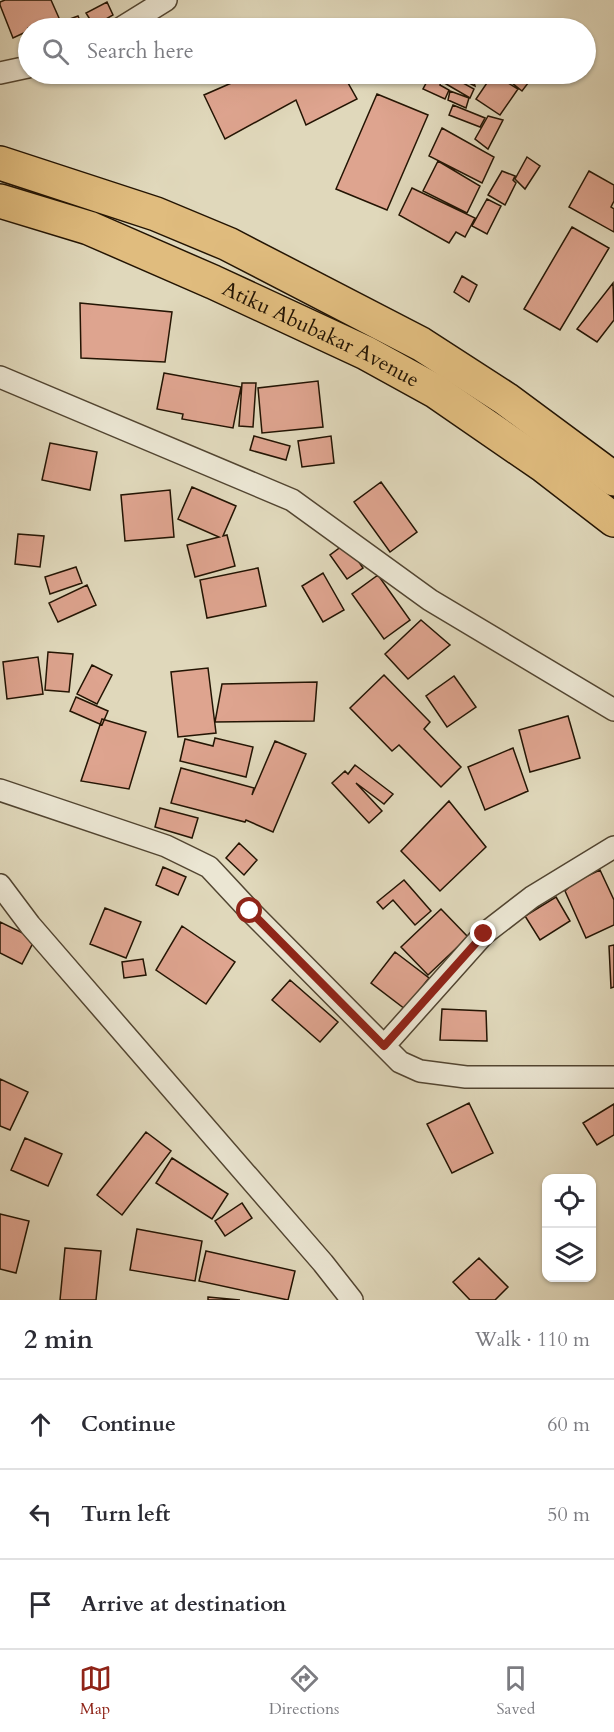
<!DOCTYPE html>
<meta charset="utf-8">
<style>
body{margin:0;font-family:Cardo,serif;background:#f2f2f3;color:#2b2b33}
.controls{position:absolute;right:18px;bottom:18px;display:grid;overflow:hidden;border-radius:12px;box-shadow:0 2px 4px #0004}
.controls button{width:54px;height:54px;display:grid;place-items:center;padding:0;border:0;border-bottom:2px solid #e1e1e2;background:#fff;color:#2b2b33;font:30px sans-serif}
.stop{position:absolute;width:18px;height:18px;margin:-14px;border:4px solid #8f2418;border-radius:50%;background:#fff}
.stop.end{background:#8f2418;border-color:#fff;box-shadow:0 2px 6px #0008}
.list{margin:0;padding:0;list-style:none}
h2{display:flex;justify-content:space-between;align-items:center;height:78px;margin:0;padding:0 24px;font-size:26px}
h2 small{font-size:20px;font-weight:400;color:#7c7c81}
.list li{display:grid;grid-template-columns:39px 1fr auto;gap:18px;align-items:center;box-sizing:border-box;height:90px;padding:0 24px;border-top:2px solid #e1e1e2}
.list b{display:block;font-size:22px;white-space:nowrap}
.list em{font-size:20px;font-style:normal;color:#7c7c81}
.icon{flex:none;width:33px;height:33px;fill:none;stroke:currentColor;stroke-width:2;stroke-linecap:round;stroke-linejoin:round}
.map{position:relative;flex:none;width:614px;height:1300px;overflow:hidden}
.search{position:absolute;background:#fff;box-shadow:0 2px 4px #0004;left:18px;right:18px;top:18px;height:66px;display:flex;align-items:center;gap:15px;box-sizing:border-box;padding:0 21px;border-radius:33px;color:#7c7c81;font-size:22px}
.sheet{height:348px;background:#fff}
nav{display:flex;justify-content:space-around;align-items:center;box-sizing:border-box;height:84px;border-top:2px solid #e1e1e2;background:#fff;font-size:16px;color:#7c7c81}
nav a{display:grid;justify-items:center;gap:3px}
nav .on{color:#8f2418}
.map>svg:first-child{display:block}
.building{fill:#dea48f;stroke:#231403;stroke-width:1.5}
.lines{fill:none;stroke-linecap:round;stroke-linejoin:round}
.street-casing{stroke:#524531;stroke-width:24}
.primary-casing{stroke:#231403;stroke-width:36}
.street{stroke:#ebe6d3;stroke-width:21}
.primary{stroke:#e0bc7e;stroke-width:33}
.route{stroke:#8f2418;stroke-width:8}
.labels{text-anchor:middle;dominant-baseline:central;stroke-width:4.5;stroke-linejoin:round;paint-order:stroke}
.street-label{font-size:21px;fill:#231403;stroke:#ebe6d3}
</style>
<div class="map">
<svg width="614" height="1300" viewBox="0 0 614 1300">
<rect width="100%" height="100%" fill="#e0d8bb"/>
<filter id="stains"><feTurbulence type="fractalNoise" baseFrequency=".00333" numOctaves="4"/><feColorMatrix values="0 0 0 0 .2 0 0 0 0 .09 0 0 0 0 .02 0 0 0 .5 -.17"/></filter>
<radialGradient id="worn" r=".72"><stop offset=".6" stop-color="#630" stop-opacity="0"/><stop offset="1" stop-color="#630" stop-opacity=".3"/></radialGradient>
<!-- building -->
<path class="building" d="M 5,0 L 51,0 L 59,18 L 35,28 L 28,28 L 28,31 L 13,38 L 0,5 L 0,2 Z
M 107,2 L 113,15 L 94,26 L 86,13 Z
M 78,16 L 83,28 L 52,28 L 51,26 Z
M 252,74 L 343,74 L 357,99 L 306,125 L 296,100 L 225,139 L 204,95 Z
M 431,74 L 447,74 L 474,89 L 470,98 L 441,81 L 440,85 L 449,90 L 445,99 L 423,89 Z
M 452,74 L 472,74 L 475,86 Z
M 493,74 L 518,89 L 500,115 L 476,99 Z
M 501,74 L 535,74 L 522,91 Z
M 450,91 L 469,98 L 466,108 L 448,100 Z
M 377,94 L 428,115 L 387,210 L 336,189 Z
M 453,105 L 485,118 L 480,127 L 449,115 Z
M 488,116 L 503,120 L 488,149 L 475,139 Z
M 442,128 L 494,157 L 482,183 L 429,156 Z
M 527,157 L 540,166 L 525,189 L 515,179 Z
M 438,161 L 480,186 L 467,213 L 423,191 Z
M 502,171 L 515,176 L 513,180 L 516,183 L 505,205 L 488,195 Z
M 589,171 L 614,185 L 614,201 L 611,207 L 614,209 L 614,232 L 569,207 Z
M 412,188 L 475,218 L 465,237 L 456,232 L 449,243 L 399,215 Z
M 487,199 L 501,206 L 487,234 L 472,226 Z
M 572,227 L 609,248 L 560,330 L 524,309 Z
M 462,276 L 477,285 L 469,302 L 454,292 Z
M 613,283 L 614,320 L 597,342 L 577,329 Z
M 80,303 L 172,312 L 165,362 L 81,358 Z
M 164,373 L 241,387 L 233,428 L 182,419 L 183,414 L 157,409 Z
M 318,381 L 323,427 L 262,433 L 258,388 Z
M 242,383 L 256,383 L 253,427 L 239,426 Z
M 254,436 L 290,446 L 286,460 L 250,450 Z
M 331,436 L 334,463 L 302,467 L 298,441 Z
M 50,443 L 97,452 L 90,490 L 42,480 Z
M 381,482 L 417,532 L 390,552 L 354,502 Z
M 192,487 L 236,506 L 223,536 L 227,535 L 235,566 L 195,577 L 187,545 L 219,537 L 178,519 Z
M 170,490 L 174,537 L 125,541 L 121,495 Z
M 18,534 L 44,536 L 40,567 L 15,564 Z
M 346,543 L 363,568 L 347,579 L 330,555 Z
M 76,567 L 82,583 L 50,594 L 45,577 Z
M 258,568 L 266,606 L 207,618 L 200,580 Z
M 323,573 L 344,610 L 323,622 L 302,586 Z
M 378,575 L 410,620 L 384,639 L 352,594 Z
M 87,585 L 96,605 L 58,622 L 49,603 Z
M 421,620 L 450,645 L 408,679 L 385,654 Z
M 48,652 L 73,654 L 69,692 L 45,690 Z
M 38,657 L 43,694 L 7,699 L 3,662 Z
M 92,665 L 112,675 L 97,704 L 77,694 Z
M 208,668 L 216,733 L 178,737 L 171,672 Z
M 384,675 L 430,722 L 424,729 L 461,767 L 441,787 L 399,745 L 392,751 L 350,708 Z
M 454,676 L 476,707 L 447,727 L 426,696 Z
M 317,682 L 314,721 L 215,722 L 222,684 Z
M 76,697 L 108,711 L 102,725 L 70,711 Z
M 568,716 L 580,758 L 530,772 L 519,730 Z
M 102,719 L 146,732 L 129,789 L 81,781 Z
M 215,738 L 253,747 L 246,777 L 180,761 L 185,739 L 213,746 Z
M 275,741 L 306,754 L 273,832 L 246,820 L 245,822 L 171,803 L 181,768 L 254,788 L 252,795 Z
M 513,748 L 528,791 L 485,810 L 468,767 Z
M 355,765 L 393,794 L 384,804 L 356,783 L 382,811 L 369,823 L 332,783 L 345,771 L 348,774 Z
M 449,801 L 486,847 L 440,891 L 401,851 Z
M 160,808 L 198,818 L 192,838 L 155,827 Z
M 239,843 L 257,860 L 244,875 L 226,858 Z
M 163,867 L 186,877 L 178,895 L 156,885 Z
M 600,870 L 614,900 L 614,925 L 586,938 L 565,891 L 574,882 Z
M 404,880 L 431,911 L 415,925 L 393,900 L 383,909 L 377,902 Z
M 556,897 L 570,921 L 540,940 L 525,916 Z
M 105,908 L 141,922 L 126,958 L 90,944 Z
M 441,909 L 468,937 L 428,975 L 401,947 Z
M 0,922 L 35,939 L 22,964 L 0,953 Z
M 182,926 L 235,962 L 206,1004 L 156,970 Z
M 614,945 L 614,987 L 611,988 L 609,946 Z
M 395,952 L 429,978 L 405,1009 L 371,983 Z
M 143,959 L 146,975 L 124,978 L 122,962 Z
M 290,980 L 338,1022 L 320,1042 L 272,1000 Z
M 442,1009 L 486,1011 L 487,1041 L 440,1040 Z
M 0,1079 L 28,1092 L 10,1130 L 0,1126 Z
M 469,1103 L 493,1153 L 452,1173 L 427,1124 Z
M 614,1104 L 614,1135 L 597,1145 L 583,1123 Z
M 146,1132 L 171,1151 L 122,1215 L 97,1195 Z
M 25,1138 L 62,1154 L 48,1186 L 11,1170 Z
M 172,1158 L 228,1194 L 212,1219 L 156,1183 Z
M 242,1203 L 252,1218 L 225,1236 L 215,1221 Z
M 0,1214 L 29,1221 L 16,1273 L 0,1269 Z
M 137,1229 L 202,1241 L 195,1281 L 130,1270 Z
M 65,1248 L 101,1251 L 96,1300 L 60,1300 Z
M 206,1251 L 295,1271 L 288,1300 L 199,1281 Z
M 479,1258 L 508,1287 L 495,1300 L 470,1300 L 453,1282 Z
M 208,1297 L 240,1300 L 208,1300 Z"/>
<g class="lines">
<defs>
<path id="street" d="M 121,28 L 166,0
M 0,73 L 28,67
M 0,377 L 292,500 L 430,600 L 614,710
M 0,790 L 166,846 L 209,867 L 250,911 L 400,1062 L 420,1071 L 466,1077 L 614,1077
M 0,885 L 30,925 L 323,1263 L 352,1300
M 384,1046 L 484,934 L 532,897 L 614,847"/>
<g id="primary">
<path d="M 0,163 L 156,214 L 228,244 L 421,344 L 506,399 L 614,479"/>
<path id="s1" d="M 0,201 L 89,228 L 213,282 L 366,353 L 435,391 L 544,466 L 614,520"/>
</g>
</defs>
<!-- street casing -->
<use href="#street" class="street-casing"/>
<!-- primary casing -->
<use href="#primary" class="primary-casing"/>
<!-- street -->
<use href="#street" class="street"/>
<!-- primary -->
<use href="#primary" class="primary"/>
</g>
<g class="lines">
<!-- route -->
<path class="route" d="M 250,911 L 384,1046 L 484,934"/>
</g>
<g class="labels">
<!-- street labels -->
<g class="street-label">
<text stroke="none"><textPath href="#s1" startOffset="348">Atiku Abubakar Avenue</textPath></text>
</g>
</g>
<rect width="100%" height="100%" filter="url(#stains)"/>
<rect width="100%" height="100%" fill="url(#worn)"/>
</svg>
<div class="controls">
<button><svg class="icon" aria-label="locate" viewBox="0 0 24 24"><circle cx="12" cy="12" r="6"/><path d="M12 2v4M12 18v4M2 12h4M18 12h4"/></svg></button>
<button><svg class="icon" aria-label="layers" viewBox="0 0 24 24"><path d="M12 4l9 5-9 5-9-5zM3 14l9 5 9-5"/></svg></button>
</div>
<div class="stop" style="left:250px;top:911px"></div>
<div class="stop end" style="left:484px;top:934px"></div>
<div class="search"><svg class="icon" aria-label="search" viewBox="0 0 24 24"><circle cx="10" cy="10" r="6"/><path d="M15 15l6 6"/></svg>Search here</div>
</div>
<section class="sheet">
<h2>2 min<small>Walk · 110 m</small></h2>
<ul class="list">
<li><svg class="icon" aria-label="ahead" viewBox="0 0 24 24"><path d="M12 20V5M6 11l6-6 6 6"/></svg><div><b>Continue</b></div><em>60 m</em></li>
<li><svg class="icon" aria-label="left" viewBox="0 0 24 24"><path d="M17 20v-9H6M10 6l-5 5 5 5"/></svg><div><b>Turn left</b></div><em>50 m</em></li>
<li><svg class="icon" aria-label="arrive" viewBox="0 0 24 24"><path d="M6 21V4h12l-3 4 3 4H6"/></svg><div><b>Arrive at destination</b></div></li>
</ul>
</section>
<nav>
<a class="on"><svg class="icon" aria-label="map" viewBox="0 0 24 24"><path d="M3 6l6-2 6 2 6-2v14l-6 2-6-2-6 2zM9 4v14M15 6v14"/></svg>Map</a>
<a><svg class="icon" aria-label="directions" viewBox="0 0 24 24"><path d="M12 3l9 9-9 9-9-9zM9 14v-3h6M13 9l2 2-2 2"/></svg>Directions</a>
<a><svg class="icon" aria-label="saved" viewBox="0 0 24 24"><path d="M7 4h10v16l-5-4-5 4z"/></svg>Saved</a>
</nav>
